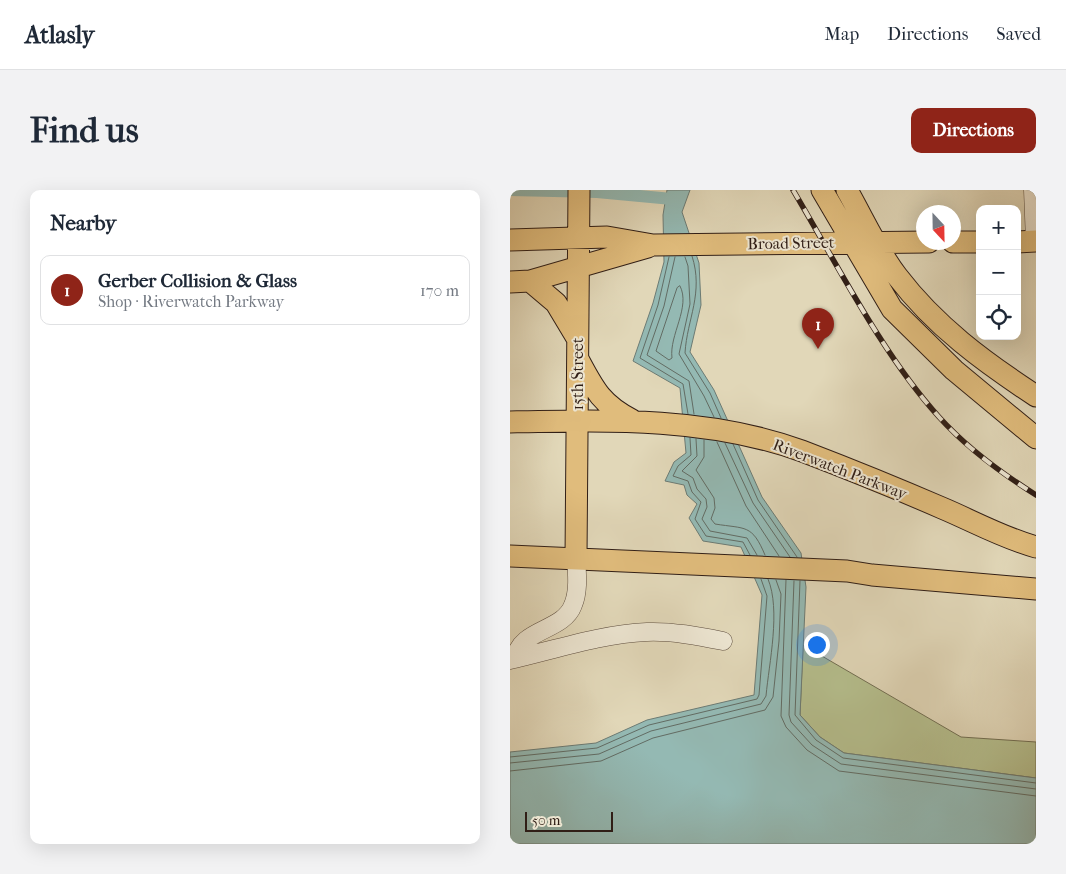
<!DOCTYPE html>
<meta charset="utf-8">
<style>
body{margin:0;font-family:"IM FELL French Canon",serif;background:#f2f2f3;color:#1f2937}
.controls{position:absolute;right:15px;top:15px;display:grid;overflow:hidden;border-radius:10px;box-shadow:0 5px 20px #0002}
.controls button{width:45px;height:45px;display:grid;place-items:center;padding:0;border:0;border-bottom:1px solid #e0e1e3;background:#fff;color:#1f2937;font:25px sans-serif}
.compass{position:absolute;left:406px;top:15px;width:45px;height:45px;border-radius:50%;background:#fff;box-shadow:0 5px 20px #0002;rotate:158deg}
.scale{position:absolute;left:15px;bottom:12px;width:88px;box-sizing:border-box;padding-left:5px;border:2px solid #301e16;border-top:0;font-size:14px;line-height:18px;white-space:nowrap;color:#301e16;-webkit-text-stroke:4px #ece5d1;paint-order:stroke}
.you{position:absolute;left:306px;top:454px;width:18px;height:18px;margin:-12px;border:4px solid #fff;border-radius:50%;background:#1a73e8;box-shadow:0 0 0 8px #1a73e833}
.badge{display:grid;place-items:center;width:32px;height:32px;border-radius:50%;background:#8f2418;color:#fff;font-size:16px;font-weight:700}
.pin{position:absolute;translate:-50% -41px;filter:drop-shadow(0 1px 2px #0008)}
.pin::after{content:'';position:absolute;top:26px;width:18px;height:15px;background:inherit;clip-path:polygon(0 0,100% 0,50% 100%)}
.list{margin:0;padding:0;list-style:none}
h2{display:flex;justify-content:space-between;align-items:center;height:65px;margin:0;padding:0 20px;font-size:21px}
h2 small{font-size:16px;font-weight:400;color:#747a83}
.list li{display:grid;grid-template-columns:32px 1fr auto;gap:15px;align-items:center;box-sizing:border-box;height:70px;margin:0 10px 10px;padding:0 10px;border:1px solid #e0e1e3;border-radius:10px}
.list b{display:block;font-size:19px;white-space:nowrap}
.list p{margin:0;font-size:16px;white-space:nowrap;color:#747a83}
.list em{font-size:16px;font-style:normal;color:#747a83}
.icon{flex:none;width:28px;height:28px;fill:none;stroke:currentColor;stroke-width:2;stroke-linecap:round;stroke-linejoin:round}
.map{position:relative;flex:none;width:526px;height:654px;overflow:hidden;border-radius:10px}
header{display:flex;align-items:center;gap:30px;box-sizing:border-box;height:70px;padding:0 25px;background:#fff;border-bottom:1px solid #e0e1e3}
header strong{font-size:24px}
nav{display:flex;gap:28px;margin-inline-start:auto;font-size:18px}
.intro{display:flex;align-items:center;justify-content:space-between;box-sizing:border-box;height:120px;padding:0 30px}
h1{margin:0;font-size:35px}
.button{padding:12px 22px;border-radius:10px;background:#8f2418;color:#fff;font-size:18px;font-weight:700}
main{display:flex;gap:30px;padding:0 30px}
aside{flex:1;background:#fff;border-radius:10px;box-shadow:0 5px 20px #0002}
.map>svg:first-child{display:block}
.green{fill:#b5be8d;stroke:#726e52}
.water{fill:#94b9b3;stroke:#6c7b74}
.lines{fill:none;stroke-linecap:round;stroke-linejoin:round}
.shore{stroke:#626c64;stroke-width:1}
.canal{stroke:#94b9b3;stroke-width:12}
.minor-casing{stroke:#5c4c3e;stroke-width:19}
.major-casing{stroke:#301e16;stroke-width:23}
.minor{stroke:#ece5d1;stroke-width:18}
.major{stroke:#e0bc7c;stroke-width:21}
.rail-casing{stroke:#301e16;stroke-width:5.5}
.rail{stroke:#ece5d1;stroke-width:4;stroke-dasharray:11;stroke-linecap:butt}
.labels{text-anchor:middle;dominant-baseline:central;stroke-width:4;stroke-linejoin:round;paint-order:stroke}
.street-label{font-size:16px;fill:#301e16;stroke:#ece5d1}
</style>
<header>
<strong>Atlasly</strong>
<nav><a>Map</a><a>Directions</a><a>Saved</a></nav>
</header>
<div class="intro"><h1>Find us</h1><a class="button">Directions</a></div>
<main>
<aside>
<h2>Nearby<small></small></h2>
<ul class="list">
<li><span class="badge">1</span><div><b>Gerber Collision &amp; Glass</b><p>Shop · Riverwatch Parkway</p></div><em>170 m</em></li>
</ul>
</aside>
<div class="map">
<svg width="526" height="654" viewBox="0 0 526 654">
<rect width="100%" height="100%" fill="#e1d7b8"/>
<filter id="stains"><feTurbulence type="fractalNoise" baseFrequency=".004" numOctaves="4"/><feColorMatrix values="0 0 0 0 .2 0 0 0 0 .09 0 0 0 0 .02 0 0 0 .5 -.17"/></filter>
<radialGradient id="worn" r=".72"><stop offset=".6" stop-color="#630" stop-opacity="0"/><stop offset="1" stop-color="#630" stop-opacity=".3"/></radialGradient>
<!-- green -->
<path class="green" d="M 293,455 L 451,547 L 526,552 L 526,588 L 334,563 L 310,547 L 290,525 Z"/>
<!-- water -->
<path class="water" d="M 157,0 L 180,0 L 172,22 L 189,73 L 191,115 L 180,162 L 204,200 L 252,307 L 291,363 L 296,397 L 290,525 L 310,547 L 334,563 L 526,588 L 526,654 L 0,654 L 0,562 L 86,553 L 137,530 L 244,505 L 252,405 L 231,357 L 193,351 L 179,328 L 187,314 L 177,305 L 174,295 L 155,291 L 164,272 L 176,263 L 170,198 L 123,171 L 143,113 L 154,72 L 153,25 Z"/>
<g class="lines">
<!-- shore -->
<path class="shore" d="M 182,66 C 194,103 177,129 175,163 L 200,203 L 211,228
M 159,67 L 148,115 L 130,168 L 173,194 L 178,224
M 165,67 L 154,116 L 137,165 L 179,191 L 184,224
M 175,67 L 178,76 L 180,114 L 169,164 L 194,206 L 204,227
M 170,96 C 181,117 159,145 162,168 L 159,170 L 146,161 L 167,98 Z
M 180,248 L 181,265 L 168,276 L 163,286 L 178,291 L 182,302 L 191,312 L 185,329 L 196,346 L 233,352 L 240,365
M 186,249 L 187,266 L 172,281 L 183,288 L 187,299 L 196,309 L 197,317 L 192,329 L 200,341 L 237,348 L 247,365
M 194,250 L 194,267 L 186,280 L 204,308 L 205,318 L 201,329 L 205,334 C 236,339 242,334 255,365
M 207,252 L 236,316 L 269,366
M 215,253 L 243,313 L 280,367
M 223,254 L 248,310 L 287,367
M 276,390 L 271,526 L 276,537 L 297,560 L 329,581 L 526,606
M 284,391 L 279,525 L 281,532 L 302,555 L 331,574 L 526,599
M 290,391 L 285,525 L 306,550 L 333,568 L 526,593
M 0,567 L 87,558 L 139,535 L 247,509 L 249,505 L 257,406 L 251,389
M 0,573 L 89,564 L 141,541 L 251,514 L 256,506 C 259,473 271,420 258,389
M 0,581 L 91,571 L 143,548 L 255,520 L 263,507 L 269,451 L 271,404 L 266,390"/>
<!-- canal -->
<path class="canal" d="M 0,0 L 87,2 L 162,9 L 162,19"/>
<defs>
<path id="minor" d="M 523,0 L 525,51
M 5,469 C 10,438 53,442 63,415 C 69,401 67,383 66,368
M 0,470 C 44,460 91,444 137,442 C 162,441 188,446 213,451"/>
<path id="major" d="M 312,0 L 382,119 L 444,180 L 526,248
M 337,0 C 353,28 367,60 387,86 C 425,136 474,172 526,206
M 0,50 L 97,47 L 143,55 L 419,52
M 443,52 L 470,52
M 507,52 L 526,51
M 20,91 L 46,113 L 67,148
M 0,92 L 20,91 L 138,57
M 68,169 C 84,199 91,214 122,230
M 0,232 C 97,230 199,227 292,261 C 339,279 386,298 432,318 C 463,331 493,348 526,357
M 0,366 L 337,381 L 362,385 L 526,399
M 66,368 L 69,0"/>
</defs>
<!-- minor casing -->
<use href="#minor" class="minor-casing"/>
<!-- major casing -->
<use href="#major" class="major-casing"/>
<!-- minor -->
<use href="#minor" class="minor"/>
<!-- major -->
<use href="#major" class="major"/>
<defs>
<path id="rail" d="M 283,0 C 327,74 372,164 429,227 C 457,258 491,283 526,305"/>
</defs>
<!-- rail casing -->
<use href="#rail" class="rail-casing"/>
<!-- rail -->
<use href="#rail" class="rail"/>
</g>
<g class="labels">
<!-- street labels -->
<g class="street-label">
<text transform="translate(281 53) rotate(-1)">Broad Street</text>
<text transform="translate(67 184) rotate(-90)">15th Street</text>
<text transform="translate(330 279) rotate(21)">Riverwatch Parkway</text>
</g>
</g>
<rect width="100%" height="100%" filter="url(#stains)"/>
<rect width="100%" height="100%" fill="url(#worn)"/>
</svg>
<div class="controls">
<button>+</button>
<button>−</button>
<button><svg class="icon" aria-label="locate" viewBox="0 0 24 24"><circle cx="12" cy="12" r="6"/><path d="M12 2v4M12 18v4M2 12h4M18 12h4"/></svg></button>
</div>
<svg class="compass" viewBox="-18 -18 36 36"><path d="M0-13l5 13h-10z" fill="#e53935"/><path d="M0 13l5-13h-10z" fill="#747a83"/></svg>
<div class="scale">50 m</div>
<div class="you"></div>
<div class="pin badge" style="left:308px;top:159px">1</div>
</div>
</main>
